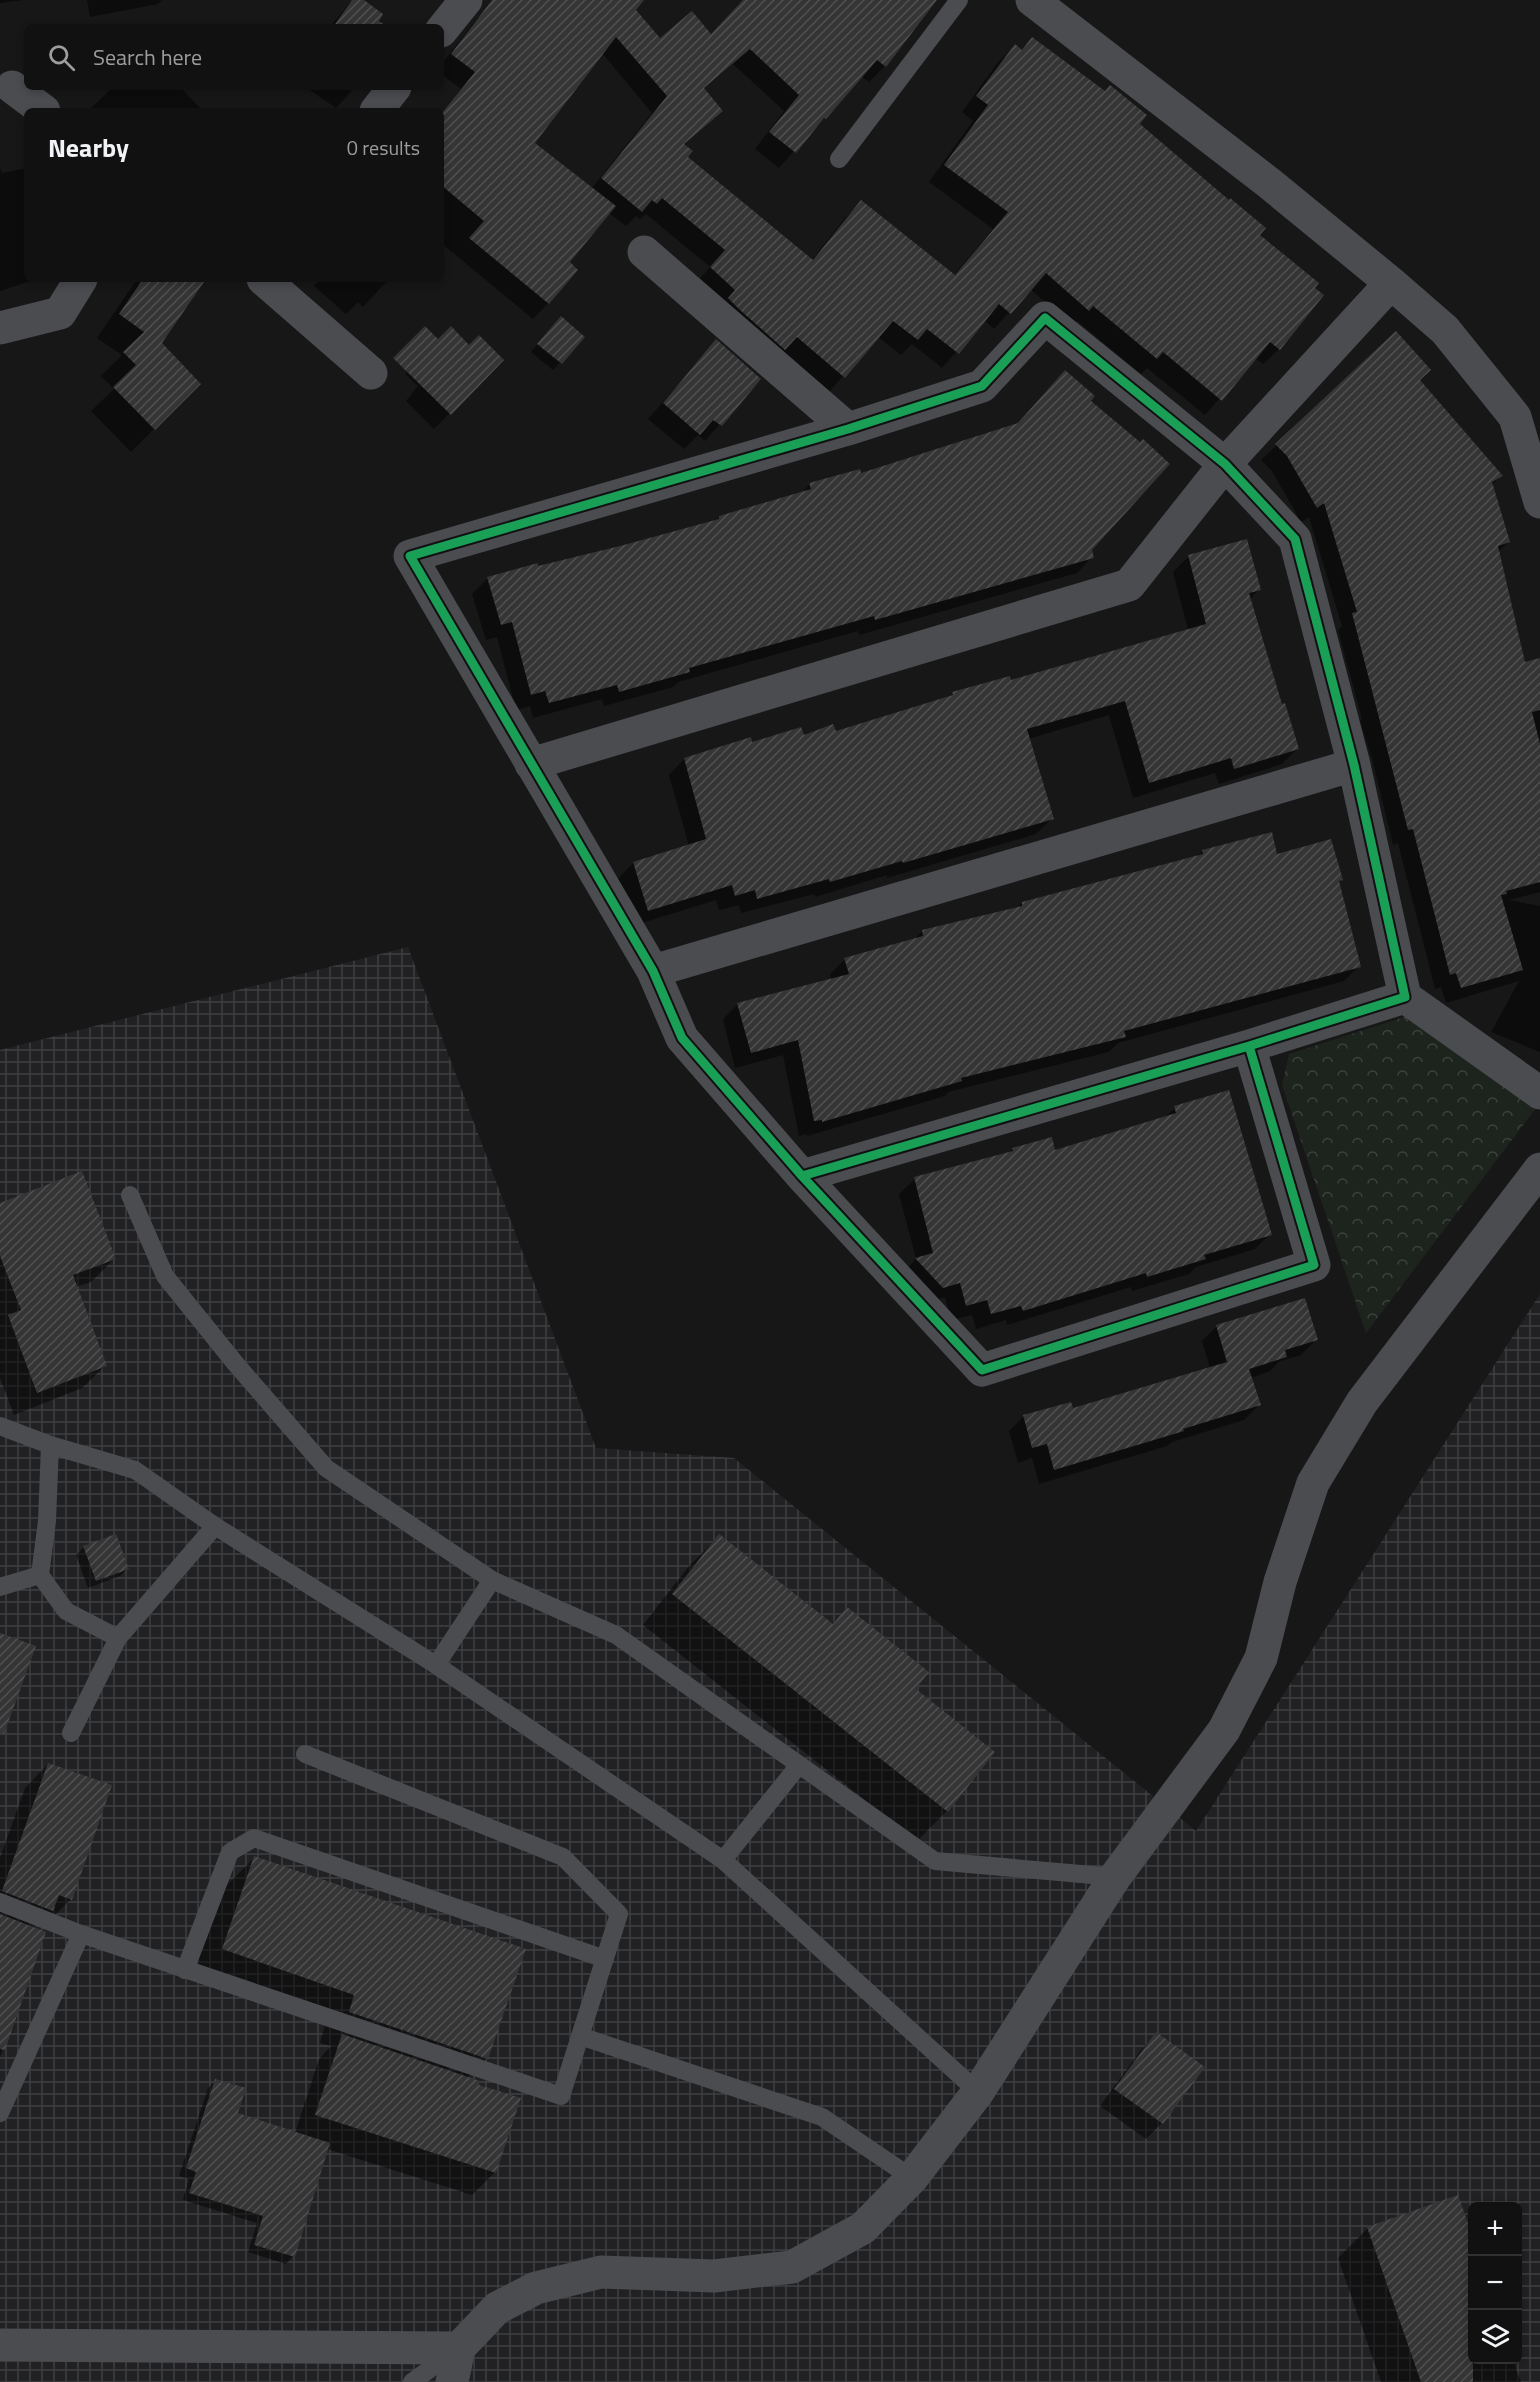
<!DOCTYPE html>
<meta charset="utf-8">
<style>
body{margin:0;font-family:"Titillium Web",sans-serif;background:#1a1a1a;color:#f1f3f6}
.controls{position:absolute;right:18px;bottom:18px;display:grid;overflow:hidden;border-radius:9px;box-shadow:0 3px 9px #0003}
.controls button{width:54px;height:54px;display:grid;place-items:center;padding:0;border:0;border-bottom:2px solid #303131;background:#111;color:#f1f3f6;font:30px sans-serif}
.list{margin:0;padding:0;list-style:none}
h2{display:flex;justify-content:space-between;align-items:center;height:78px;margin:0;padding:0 24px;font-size:26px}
h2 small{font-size:20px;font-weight:400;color:#9c9d9f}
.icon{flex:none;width:33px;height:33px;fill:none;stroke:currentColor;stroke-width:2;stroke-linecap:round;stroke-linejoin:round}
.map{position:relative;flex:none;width:1540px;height:2382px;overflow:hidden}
.search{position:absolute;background:#111;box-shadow:0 3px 9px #0003;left:24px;top:24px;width:420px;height:66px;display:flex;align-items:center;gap:15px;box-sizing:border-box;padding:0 21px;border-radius:9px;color:#9c9d9f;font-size:22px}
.panel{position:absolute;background:#111;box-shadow:0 3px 9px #0003;left:24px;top:108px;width:420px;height:174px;border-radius:9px}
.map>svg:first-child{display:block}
.industrial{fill:url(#industrial-grid);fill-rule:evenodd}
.park{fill:url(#park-crowns)}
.shadow{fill:#0007;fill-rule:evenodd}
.building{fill:url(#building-hatch)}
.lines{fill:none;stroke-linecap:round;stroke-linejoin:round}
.service{stroke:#4b4c50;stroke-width:18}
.minor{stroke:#4b4c50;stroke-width:33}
.cycleway-casing{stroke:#111113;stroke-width:13}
.cycleway{stroke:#1a9f57;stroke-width:9}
</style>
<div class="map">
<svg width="1540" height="2382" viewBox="0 0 1540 2382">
<defs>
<pattern id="industrial-grid" width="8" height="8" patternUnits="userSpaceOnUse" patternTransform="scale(1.5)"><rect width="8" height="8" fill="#212123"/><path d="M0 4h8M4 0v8" fill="none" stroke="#3e3f41"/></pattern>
<pattern id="park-crowns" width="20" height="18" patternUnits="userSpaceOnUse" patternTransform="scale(1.5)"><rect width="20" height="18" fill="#1d241e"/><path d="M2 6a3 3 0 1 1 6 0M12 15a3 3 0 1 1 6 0" fill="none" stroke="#3b413d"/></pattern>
<pattern id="building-hatch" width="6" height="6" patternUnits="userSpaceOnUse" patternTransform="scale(1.5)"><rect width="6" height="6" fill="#353536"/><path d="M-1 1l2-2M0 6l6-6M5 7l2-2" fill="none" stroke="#4f5051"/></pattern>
</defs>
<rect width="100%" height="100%" fill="#171717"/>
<!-- industrial -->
<path class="industrial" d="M 408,947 L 596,1448 L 734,1458 L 1196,1831 L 1540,1294 L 1540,2382 L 0,2382 L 0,1050 ZM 1472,2206 L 1518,2206 L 1518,2360 L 1472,2360 Z"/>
<!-- park -->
<path class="park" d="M 1408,1016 L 1536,1108 L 1366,1333 L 1282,1085 L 1289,1054 Z"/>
<!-- shadow -->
<path class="shadow" d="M 0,0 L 24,0 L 0,3 Z
M 87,0 L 162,0 L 158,4 L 90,17 Z
M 352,0 L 362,0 L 377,21 L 385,27 L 330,27 Z
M 523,0 L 625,0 L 659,40 L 711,35 L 744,0 L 926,0 L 932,4 L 885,66 L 869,82 L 861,76 L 779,168 L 755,149 L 784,111 L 733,64 L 703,89 L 721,111 L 683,145 L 686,158 L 811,261 L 845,218 L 861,202 L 953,276 L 993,229 L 929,182 L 973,121 L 962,112 L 999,61 L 1015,46 L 1021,50 L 1032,39 L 1137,124 L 1258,235 L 1279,349 L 1263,364 L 1255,358 L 1205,415 L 1147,368 L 1141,374 L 1077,321 L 1072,325 L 1030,289 L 994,329 L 984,320 L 942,368 L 912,344 L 901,355 L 878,337 L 829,392 L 695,284 L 710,267 L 646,214 L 640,219 L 636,216 L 626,226 L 609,213 L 567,262 L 548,303 L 533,319 L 441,243 L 441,113 L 461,89 L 441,74 L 441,65 L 475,21 L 490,5 ZM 602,53 L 652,113 L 591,189 L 533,144 Z
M 113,87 L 180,87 L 203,111 L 88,111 Z
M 305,87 L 355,87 L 336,108 Z
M 0,168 L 2,173 L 27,168 L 27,279 L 37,279 L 0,291 Z
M 137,279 L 205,279 L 160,343 L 176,407 L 131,452 L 91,411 L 114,389 L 101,376 L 122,355 L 97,338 Z
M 320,279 L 389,279 L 363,307 L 358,302 L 346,314 L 314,286 Z
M 554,325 L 583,337 L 553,370 L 531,352 Z
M 451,329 L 469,347 L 502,360 L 434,429 L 406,401 L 418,386 L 405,374 Z
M 1396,333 L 1418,381 L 1501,476 L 1492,485 L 1508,542 L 1498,552 L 1524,664 L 1540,668 L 1540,892 L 1509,900 L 1540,906 L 1540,1052 L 1491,1032 L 1519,981 L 1446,1003 L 1441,987 L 1435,989 L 1398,843 L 1393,845 L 1373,762 L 1360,721 L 1362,719 L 1338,630 L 1342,626 L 1309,517 L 1301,522 L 1272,471 L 1261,460 Z
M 716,341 L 759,379 L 705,441 L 698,435 L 684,449 L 648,419 Z
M 1089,402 L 1090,550 L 1092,557 L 1077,573 L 859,635 L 858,631 L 678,682 L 673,687 L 604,706 L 602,699 L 533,718 L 530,706 L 516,710 L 497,637 L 486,640 L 472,594 L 488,578 L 537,568 L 715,522 L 719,517 L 801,493 L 810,484 L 860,475 Z
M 1189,556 L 1259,589 L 1250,599 L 1281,706 L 1297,749 L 1282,764 L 1219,784 L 1215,773 L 1133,798 L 1109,715 L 1028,739 L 1052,818 L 1036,834 L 887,878 L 887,875 L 815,897 L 814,894 L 741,913 L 739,905 L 719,910 L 716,900 L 632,926 L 618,879 L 633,863 L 689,846 L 669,775 L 684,759 L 751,744 L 835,733 L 948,698 L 953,693 L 1010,682 L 1188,630 L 1173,572 Z
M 1202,851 L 1341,880 L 1338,883 L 1359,966 L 1344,981 L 1118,1043 L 1109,1052 L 948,1092 L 945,1096 L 807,1136 L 807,1134 L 799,1136 L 783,1055 L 735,1068 L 723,1019 L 738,1004 L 831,980 L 830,974 L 845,959 L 914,940 L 922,931 L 1017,908 L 1022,903 L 1196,857 Z
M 1175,1108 L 1270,1234 L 1255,1249 L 1196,1267 L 1189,1274 L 1132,1291 L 1131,1287 L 1007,1325 L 1006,1320 L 976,1329 L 972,1315 L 951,1320 L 945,1297 L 927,1303 L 901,1275 L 916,1259 L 899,1194 L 915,1179 L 1008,1154 L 1013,1149 L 1054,1152 L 1164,1118 Z
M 0,1204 L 114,1259 L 91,1282 L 76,1287 L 106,1365 L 82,1388 L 14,1415 L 0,1378 Z
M 1217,1326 L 1316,1340 L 1301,1355 L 1280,1361 L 1270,1371 L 1251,1378 L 1259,1405 L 1244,1420 L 1172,1442 L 1167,1446 L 1039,1484 L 1032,1458 L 1018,1463 L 1009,1431 L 1024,1416 L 1072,1410 L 1210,1368 L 1202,1341 Z
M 719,1536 L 831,1625 L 847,1609 L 914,1690 L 993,1752 L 947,1811 L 917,1841 L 643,1625 L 689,1566 Z
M 84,1547 L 127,1569 L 120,1576 L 88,1588 L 76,1555 Z
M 48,1764 L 71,1899 L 48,1922 L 42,1920 L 33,1929 L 44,1933 L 0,2057 L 0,1858 L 25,1788 Z
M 254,1858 L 524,1950 L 486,2059 L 467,2078 L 477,2086 L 495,2172 L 472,2195 L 327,2149 L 293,2256 L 286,2264 L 248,2252 L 257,2223 L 183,2200 L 189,2179 L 179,2176 L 208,2088 L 215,2081 L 236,2114 L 295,2133 L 319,2059 L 331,2046 L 320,2043 L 325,2025 L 192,1979 L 224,1888 Z
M 1156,2034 L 1203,2068 L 1162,2123 L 1146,2139 L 1100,2106 L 1141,2050 Z
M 1368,2228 L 1472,2360 L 1513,2360 L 1521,2382 L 1381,2382 L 1338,2258 Z"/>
<!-- building -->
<path class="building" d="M 352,0 L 364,0 L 383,14 L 379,21 L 387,27 L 333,27 Z
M 492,0 L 644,0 L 636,10 L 660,38 L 692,11 L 711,34 L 743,0 L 937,0 L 886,67 L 877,60 L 826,119 L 824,118 L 796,153 L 769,132 L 799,95 L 750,49 L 704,88 L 723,111 L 684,144 L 693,151 L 688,157 L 813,260 L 861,200 L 955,275 L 1008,212 L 944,165 L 988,105 L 976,96 L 1015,44 L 1022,50 L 1032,37 L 1105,91 L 1110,85 L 1147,115 L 1140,124 L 1229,200 L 1230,198 L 1266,228 L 1260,235 L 1319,283 L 1315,288 L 1324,295 L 1280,350 L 1270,342 L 1222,401 L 1163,352 L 1157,359 L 1093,306 L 1089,311 L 1046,273 L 1011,314 L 999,304 L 959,354 L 927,329 L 918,340 L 893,321 L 845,378 L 797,337 L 785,350 L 740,310 L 728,298 L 735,290 L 710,267 L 725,250 L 662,198 L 657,204 L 652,200 L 642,212 L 601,178 L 667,96 L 616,37 L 535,143 L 616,206 L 570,262 L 578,270 L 549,304 L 469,238 L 484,221 L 441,185 L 441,114 L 475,72 L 451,54 Z
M 143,279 L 206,279 L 162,343 L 201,384 L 155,430 L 113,387 L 136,365 L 123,352 L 144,332 L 119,314 Z
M 561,316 L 585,337 L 562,364 L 537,344 Z
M 425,326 L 438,339 L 451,326 L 469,345 L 479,335 L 504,360 L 451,415 L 393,358 Z
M 1396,331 L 1431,370 L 1420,380 L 1503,476 L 1492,482 L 1510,542 L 1498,546 L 1525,662 L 1540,658 L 1540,710 L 1532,712 L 1540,744 L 1540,882 L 1506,891 L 1507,894 L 1501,895 L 1523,970 L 1461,988 L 1456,973 L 1450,975 L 1413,829 L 1408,830 L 1352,613 L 1357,612 L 1324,503 L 1317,508 L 1287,456 L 1275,444 Z
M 716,339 L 761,379 L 722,426 L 713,420 L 700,435 L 663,403 Z
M 1065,370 L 1095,396 L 1091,401 L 1140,442 L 1143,439 L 1170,464 L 1092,550 L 1094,558 L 875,620 L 874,616 L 689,668 L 690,672 L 619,692 L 617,685 L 549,703 L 545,691 L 531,695 L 512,622 L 501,625 L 487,577 L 538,563 L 538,566 L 620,546 L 719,519 L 719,516 L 811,489 L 809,483 L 860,469 L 861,473 L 1018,423 Z
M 1247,539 L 1261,590 L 1249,593 L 1282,704 L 1285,703 L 1299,749 L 1234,769 L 1231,758 L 1149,783 L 1125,701 L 1027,729 L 1054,819 L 903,863 L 902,861 L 830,882 L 829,879 L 757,899 L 755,890 L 735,896 L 732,885 L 648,911 L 633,862 L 706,839 L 684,758 L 751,737 L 752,742 L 801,727 L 804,735 L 833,724 L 836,731 L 953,695 L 952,692 L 1010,676 L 1011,680 L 1206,624 L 1188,555 Z
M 1272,832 L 1277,854 L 1331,839 L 1343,880 L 1339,881 L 1361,967 L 1124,1031 L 1126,1037 L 961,1078 L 962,1081 L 822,1122 L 822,1120 L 814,1121 L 798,1040 L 751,1053 L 737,1003 L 849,974 L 844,958 L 923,936 L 922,930 L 1022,906 L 1022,902 L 1203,854 L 1202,850 Z
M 1229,1090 L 1272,1235 L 1204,1255 L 1206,1259 L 1147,1277 L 1146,1273 L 1023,1311 L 1021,1306 L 991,1314 L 987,1300 L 966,1306 L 960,1283 L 943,1288 L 915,1258 L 933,1253 L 914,1177 L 1013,1151 L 1012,1148 L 1052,1137 L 1055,1150 L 1176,1113 L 1174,1106 Z
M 82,1171 L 116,1259 L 73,1275 L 107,1366 L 37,1393 L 8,1315 L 21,1310 L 0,1256 L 0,1203 Z
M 1305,1298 L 1318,1340 L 1285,1350 L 1287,1357 L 1249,1369 L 1261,1405 L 1183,1429 L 1184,1431 L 1054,1470 L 1047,1444 L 1032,1448 L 1023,1415 L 1071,1402 L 1073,1408 L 1227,1362 L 1216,1325 Z
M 116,1534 L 129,1569 L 96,1581 L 83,1546 Z
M 719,1534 L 833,1624 L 847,1607 L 929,1672 L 916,1689 L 995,1752 L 948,1812 L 672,1594 Z
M 0,1633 L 36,1646 L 4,1734 L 0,1733 Z
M 48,1763 L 112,1785 L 72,1900 L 59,1895 L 53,1911 L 2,1891 Z
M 254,1856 L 526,1949 L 488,2059 L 349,2012 L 354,1995 L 222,1949 Z
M 0,1914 L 46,1932 L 5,2050 L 0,2049 Z
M 1156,2032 L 1205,2067 L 1163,2124 L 1114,2089 Z
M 342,2034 L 480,2081 L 479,2085 L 521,2098 L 496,2173 L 315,2115 Z
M 215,2079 L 246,2088 L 238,2113 L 330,2143 L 295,2257 L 254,2245 L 263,2216 L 189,2193 L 196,2172 L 186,2168 Z
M 1458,2195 L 1473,2237 L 1473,2382 L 1421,2382 L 1367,2227 Z"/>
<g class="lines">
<!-- service -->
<path class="service" d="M 839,159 L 959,0
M 130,1195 L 165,1276 L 235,1363 L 326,1468 L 492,1580
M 0,1426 L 50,1445 L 135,1470 L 215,1526
M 50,1445 L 47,1521 L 40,1575 L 66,1611 L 118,1638
M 0,1587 L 40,1575
M 436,1665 L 723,1860 L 978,2092
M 71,1733 L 118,1638 L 215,1526 L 436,1665 L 492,1580 L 616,1635 L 935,1861 L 1115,1877
M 723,1860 L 799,1765
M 0,1902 L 81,1934 L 561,2096 L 619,1914 L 563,1857 L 305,1754
M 185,1970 L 230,1852 L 254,1838 L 605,1959
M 580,2036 L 822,2117 L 912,2178
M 0,2113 L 81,1934
M 412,2382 L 456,2350"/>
<!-- minor -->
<path class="minor" d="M 1032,0 L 1269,183 L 1391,283 L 1445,330 L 1515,417 L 1540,502
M 441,31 L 466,0
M 12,87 L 44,111
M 376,111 L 395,87
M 644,252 L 848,429
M 263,279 L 371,373
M 0,328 L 60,313 L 81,279
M 531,764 L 1129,585 L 1225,464 L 1391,283
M 653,971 L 1354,765
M 1405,997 L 1540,1093
M 802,1176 L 1249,1046 L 1405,997 L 1354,765 L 1295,539 L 1225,464 L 1045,318 L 982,386 L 848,429 L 410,556 L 653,971 L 682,1038 L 802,1176 L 982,1370 L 1314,1265 L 1249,1046
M 0,2345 L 459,2348
M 452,2382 L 459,2348 L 497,2308 L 536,2288 L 601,2272 L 714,2276 L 792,2267 L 863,2228 L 912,2178 L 978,2092 L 1115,1877 L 1224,1730 L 1261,1658 L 1280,1582 L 1313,1483 L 1362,1402 L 1540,1169"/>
<defs>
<path id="cycleway" d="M 802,1176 L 1249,1046 L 1405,997 L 1354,765 L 1295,539 L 1225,464 L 1045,318 L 982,386 L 848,429 L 410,556 L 653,971 L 682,1038 L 802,1176 L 982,1370 L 1314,1265 L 1249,1046"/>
</defs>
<!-- cycleway casing -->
<use href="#cycleway" class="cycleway-casing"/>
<!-- cycleway -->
<use href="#cycleway" class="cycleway"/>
</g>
</svg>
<div class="controls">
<button>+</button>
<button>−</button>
<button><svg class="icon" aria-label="layers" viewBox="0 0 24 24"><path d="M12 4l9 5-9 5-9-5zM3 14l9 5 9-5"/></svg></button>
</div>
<div class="search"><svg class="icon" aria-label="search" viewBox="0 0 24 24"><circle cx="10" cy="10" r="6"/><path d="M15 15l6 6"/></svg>Search here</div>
<section class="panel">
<h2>Nearby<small>0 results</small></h2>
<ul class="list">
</ul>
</section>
</div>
